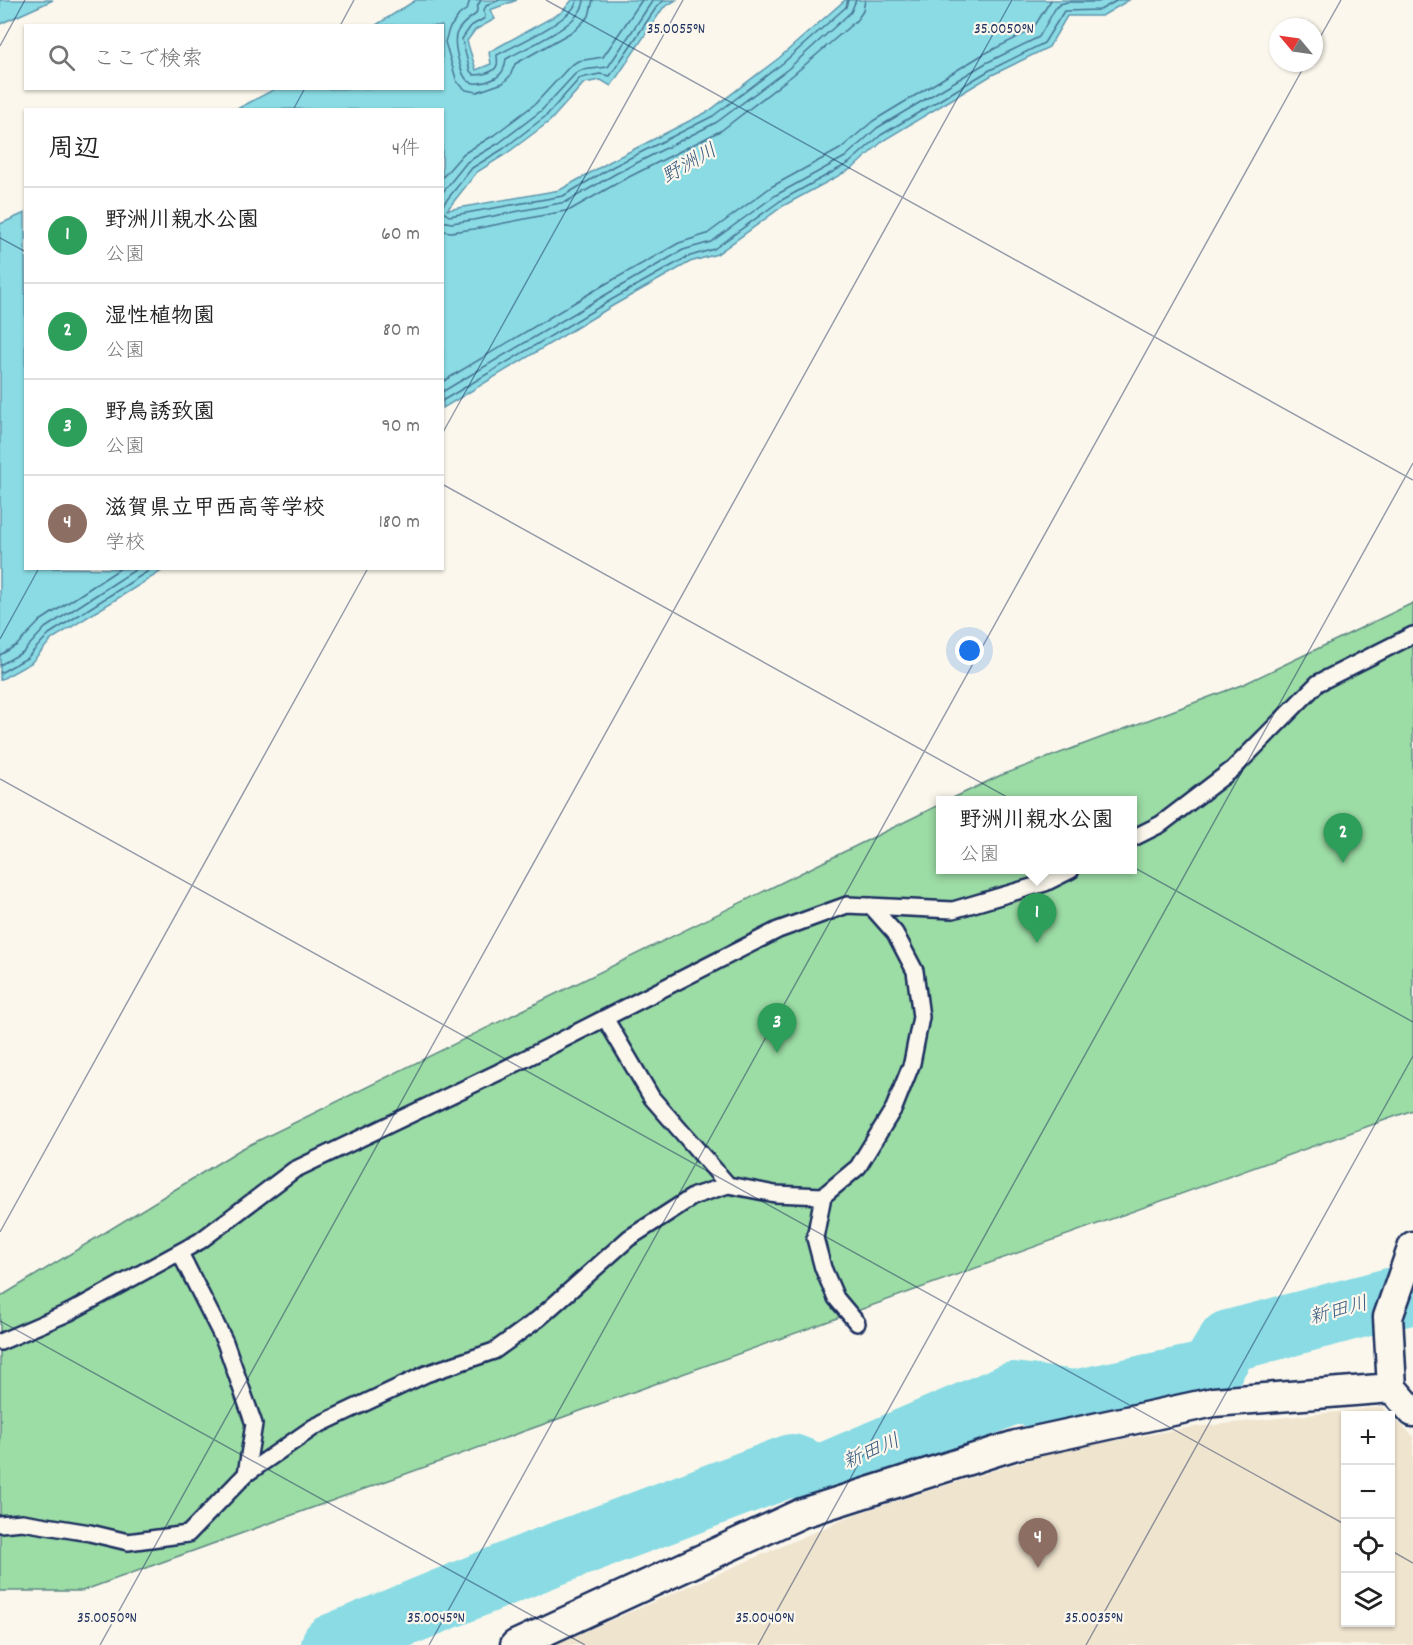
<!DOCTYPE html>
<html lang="ja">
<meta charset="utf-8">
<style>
body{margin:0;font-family:Dekko,"Klee One",sans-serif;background:#f6f6f6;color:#222}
.controls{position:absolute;right:18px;bottom:18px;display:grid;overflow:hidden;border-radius:0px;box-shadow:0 2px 4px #0004}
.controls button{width:54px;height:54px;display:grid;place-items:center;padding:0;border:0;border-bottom:2px solid #e0e0e0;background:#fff;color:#222;font:30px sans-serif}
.compass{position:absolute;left:1269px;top:18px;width:54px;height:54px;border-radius:50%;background:#fff;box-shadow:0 2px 4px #0004;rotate:299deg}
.you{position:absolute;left:970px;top:651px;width:21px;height:21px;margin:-15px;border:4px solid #fff;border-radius:50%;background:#1a73e8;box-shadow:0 0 0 9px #1a73e833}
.badge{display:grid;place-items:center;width:39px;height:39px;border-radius:50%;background:#1f6fb2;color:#fff;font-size:20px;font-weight:700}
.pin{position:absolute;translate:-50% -50px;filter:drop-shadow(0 2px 3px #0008)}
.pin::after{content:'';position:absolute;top:32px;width:21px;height:18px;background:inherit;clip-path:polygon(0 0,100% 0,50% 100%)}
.popup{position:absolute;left:936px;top:796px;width:201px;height:78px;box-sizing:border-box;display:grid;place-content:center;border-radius:0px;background:#fff;filter:drop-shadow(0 2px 4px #0005);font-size:20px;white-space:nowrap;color:#767676}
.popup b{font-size:22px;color:#222}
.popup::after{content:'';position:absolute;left:50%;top:100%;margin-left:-12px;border:12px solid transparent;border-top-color:#fff}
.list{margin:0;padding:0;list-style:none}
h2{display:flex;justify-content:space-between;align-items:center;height:78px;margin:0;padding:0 24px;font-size:26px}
h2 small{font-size:20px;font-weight:400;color:#767676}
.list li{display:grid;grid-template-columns:39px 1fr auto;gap:18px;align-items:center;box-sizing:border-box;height:96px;padding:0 24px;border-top:2px solid #e0e0e0}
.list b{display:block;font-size:22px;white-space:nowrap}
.list p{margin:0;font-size:20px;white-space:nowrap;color:#767676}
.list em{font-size:20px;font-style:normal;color:#767676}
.icon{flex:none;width:33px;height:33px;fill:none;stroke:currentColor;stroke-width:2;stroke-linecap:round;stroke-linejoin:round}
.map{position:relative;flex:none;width:1413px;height:1645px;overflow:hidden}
.search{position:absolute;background:#fff;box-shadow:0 2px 4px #0004;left:24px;top:24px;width:420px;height:66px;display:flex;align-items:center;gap:15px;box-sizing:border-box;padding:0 21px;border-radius:0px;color:#767676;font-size:22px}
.panel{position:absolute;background:#fff;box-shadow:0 2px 4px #0004;left:24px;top:108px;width:420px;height:462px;border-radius:0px}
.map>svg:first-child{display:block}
.built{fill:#efe4ce;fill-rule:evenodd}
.green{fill:#9cdca5;stroke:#5c8682;stroke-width:1.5}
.water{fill:#8adbe4;stroke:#5e96ae;stroke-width:1.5}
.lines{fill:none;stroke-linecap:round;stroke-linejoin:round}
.shore{stroke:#477494;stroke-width:1.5}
.river{stroke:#8adbe4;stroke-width:62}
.lane-casing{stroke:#1b2f5e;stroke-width:20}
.street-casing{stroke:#1b2f5e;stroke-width:33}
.lane{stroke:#fbf7ec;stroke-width:15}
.street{stroke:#fbf7ec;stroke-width:28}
.ticks{fill:none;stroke:#1b2f5e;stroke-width:1.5;stroke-opacity:0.45}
.labels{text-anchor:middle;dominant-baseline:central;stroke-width:4.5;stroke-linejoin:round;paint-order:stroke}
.water-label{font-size:20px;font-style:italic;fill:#375a80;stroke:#fbf7ec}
.ticks-label{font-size:15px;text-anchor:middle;fill:#1b2f5e;stroke:#fbf7ec;stroke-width:4.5;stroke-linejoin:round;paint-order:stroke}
</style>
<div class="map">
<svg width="1413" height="1645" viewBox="0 0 1413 1645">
<rect width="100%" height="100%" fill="#fbf7ec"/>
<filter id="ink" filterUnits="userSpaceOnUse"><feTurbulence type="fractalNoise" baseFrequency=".0167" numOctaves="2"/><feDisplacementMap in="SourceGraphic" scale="12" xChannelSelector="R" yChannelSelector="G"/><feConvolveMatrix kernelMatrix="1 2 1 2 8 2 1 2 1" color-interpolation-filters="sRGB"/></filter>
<g filter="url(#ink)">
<!-- built -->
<path class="built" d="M 1382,1407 L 1413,1436 L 1413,1645 L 554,1645 L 856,1514 L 1053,1452 L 1186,1428 ZM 1346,1416 L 1390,1416 L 1390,1622 L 1346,1622 Z"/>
<!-- green -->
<path class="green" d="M 1413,603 L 1413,1110 L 82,1591 L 0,1591 L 0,1297 L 241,1149 L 941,804 L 941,870 L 1133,870 L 1133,800 L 949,800 L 999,776 L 1244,684 Z"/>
<!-- water -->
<path class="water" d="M 0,0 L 53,0 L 0,24 Z
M 416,0 L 517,0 L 490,10 L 495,19 L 475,30 L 467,41 L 476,70 L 491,64 L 489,52 L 562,12 L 572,0 L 676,0 L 663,8 L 611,86 L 601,80 L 584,83 L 550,121 L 506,154 L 477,172 L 447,210 L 560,190 L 611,161 L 709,111 L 779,58 L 845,0 L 1129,0 L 1102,16 L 1067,16 L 1049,47 L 992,75 L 884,140 L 853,168 L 783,206 L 717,254 L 690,262 L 614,305 L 443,408 L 442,110 L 237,109 L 275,89 L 442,88 L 442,26 L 376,25 Z
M 25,213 L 26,568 L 165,569 L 52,639 L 31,663 L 0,680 L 0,224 Z"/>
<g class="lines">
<!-- shore -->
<path class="shore" d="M 470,0 L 467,9 L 459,15 L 449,29 L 445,42 L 457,82 L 466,90 L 477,92 L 503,83 L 510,76 L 515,64 L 575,30 L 589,16 L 593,0
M 481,0 L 478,5 L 476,14 C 453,29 452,37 459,62 C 461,68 462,75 467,80 C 475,87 496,81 502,72 C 505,68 505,63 506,59 C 526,47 583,25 584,0
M 499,0 L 486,6 L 484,10 L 485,18 L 471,26 L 462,39 L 470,71 L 474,75 C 480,75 495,73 497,65 C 498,62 497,58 497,55 C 515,45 575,19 577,0
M 442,178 L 463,154 L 494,135 L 535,104 L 570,66 L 578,61 L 603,57 L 642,0
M 442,193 L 467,162 L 499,143 L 541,111 L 576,73 L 582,70 L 608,67 L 653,0
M 442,206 L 472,168 L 503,149 L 546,116 L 580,78 L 600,74 L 610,76 L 658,5 L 665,0
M 442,211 L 449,216 L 563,196 L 614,166 L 713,116 L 783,63 L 846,7 L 848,0
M 442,221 L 451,223 L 473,220 L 566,202 L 617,173 L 717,122 L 788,69 L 851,12 L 856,0
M 442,231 L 451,232 L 474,229 L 570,210 L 621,181 L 722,130 L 793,75 L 857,20 L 863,11 L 865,0
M 442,382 L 602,286 L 679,243 L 707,234 L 771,187 L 840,149 L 873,121 L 982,55 L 1032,30 L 1051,0
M 442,392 L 607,294 L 683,250 L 711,242 L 776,195 L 845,157 L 877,128 L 986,63 L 1039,37 L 1055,9 L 1060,4 L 1067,2 L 1098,2 L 1103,0
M 442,401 L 611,300 L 687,257 L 714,249 L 780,201 L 849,163 L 881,135 L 990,70 L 1044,43 L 1064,11 L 1100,10 L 1118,0
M 0,655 L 17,645 L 40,621 L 121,568
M 0,665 L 23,652 L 45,628 L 138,568
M 0,673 L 27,658 L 49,634 L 153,568"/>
<!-- river -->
<path class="river" d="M 332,1645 L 540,1560 L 792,1465 L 820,1476 L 1013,1393 L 1074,1401 L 1210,1372 L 1229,1341 L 1413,1293"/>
<defs>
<path id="lane" d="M 1133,838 L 1161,824 L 1233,769 L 1318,683 L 1413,635
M 605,1018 L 652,1098 L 728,1185
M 823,1196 L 815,1238 L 823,1268 L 836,1298 L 857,1323
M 0,1342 L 70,1312 L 200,1241 L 294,1170 L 499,1072 L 778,930 L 847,905 L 953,910 L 1045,883 L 1071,870
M 246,1474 L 314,1427 L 426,1374 L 494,1351 L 538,1319 L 629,1238 L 694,1196 L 728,1185 L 775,1194 L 823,1196 L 858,1167 L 894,1108 L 912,1063 L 921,1017 L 915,971 L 895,933 L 871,906
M 0,1524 L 22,1522 L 90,1533 L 128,1542 L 188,1534 L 246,1474 L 254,1424 L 225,1342 L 180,1253"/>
<path id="street" d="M 1413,1246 L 1388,1317 L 1392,1388 L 1413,1412
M 515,1645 L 802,1513 L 1016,1445 L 1214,1402 L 1392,1388"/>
</defs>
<!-- lane casing -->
<use href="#lane" class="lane-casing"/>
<!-- street casing -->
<use href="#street" class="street-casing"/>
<!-- lane -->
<use href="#lane" class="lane"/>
<!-- street -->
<use href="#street" class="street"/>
</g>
</g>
<!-- ticks -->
<path class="ticks" d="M 546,0 L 1413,480M 340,26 L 354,0M 0,46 L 25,0M 1314,48 L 1341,0M 293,110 L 305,88M 0,238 L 26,252M 442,434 L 683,0M 442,484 L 1413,1022M 0,639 L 39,568M 0,779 L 1346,1525M 0,1232 L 368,568M 0,1321 L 585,1645M 1390,1550 L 1413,1563M 100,1645 L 1012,0M 429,1645 L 1306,63M 758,1645 L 1413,463M 1086,1645 L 1413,1056"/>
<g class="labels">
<!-- water labels -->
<g class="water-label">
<text transform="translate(690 165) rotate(-30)">野洲川</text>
<text transform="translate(1339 1312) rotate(-15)">新田川</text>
<text transform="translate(872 1453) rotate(-23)">新田川</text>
</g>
</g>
<g class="ticks-label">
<text x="676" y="33">35.0055°N</text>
<text x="1004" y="33">35.0050°N</text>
<text x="107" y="1622">35.0050°N</text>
<text x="436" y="1622">35.0045°N</text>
<text x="765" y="1622">35.0040°N</text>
<text x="1094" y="1622">35.0035°N</text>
</g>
</svg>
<div class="controls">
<button>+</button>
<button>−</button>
<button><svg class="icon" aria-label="locate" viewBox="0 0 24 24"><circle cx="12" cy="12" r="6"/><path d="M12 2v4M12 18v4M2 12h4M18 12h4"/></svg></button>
<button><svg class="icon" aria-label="layers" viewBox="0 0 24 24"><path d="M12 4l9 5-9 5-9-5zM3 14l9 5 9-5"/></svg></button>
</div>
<svg class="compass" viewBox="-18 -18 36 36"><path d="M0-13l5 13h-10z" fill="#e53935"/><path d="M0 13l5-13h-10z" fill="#767676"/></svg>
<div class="you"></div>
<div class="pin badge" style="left:1037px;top:943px;background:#2e9e5b">1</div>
<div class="popup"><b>野洲川親水公園</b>公園</div>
<div class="pin badge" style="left:1343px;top:863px;background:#2e9e5b">2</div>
<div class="pin badge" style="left:777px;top:1053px;background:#2e9e5b">3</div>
<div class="pin badge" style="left:1038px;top:1568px;background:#8d6e63">4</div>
<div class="search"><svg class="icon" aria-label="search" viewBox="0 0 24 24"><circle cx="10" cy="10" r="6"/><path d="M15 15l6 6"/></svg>ここで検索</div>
<section class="panel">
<h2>周辺<small>4件</small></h2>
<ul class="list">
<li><span class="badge" style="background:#2e9e5b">1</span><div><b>野洲川親水公園</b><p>公園</p></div><em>60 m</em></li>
<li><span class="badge" style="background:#2e9e5b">2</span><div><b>湿性植物園</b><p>公園</p></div><em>80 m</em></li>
<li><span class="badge" style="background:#2e9e5b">3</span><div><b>野鳥誘致園</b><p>公園</p></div><em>90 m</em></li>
<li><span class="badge" style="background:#8d6e63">4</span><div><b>滋賀県立甲西高等学校</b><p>学校</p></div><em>180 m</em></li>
</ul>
</section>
</div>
